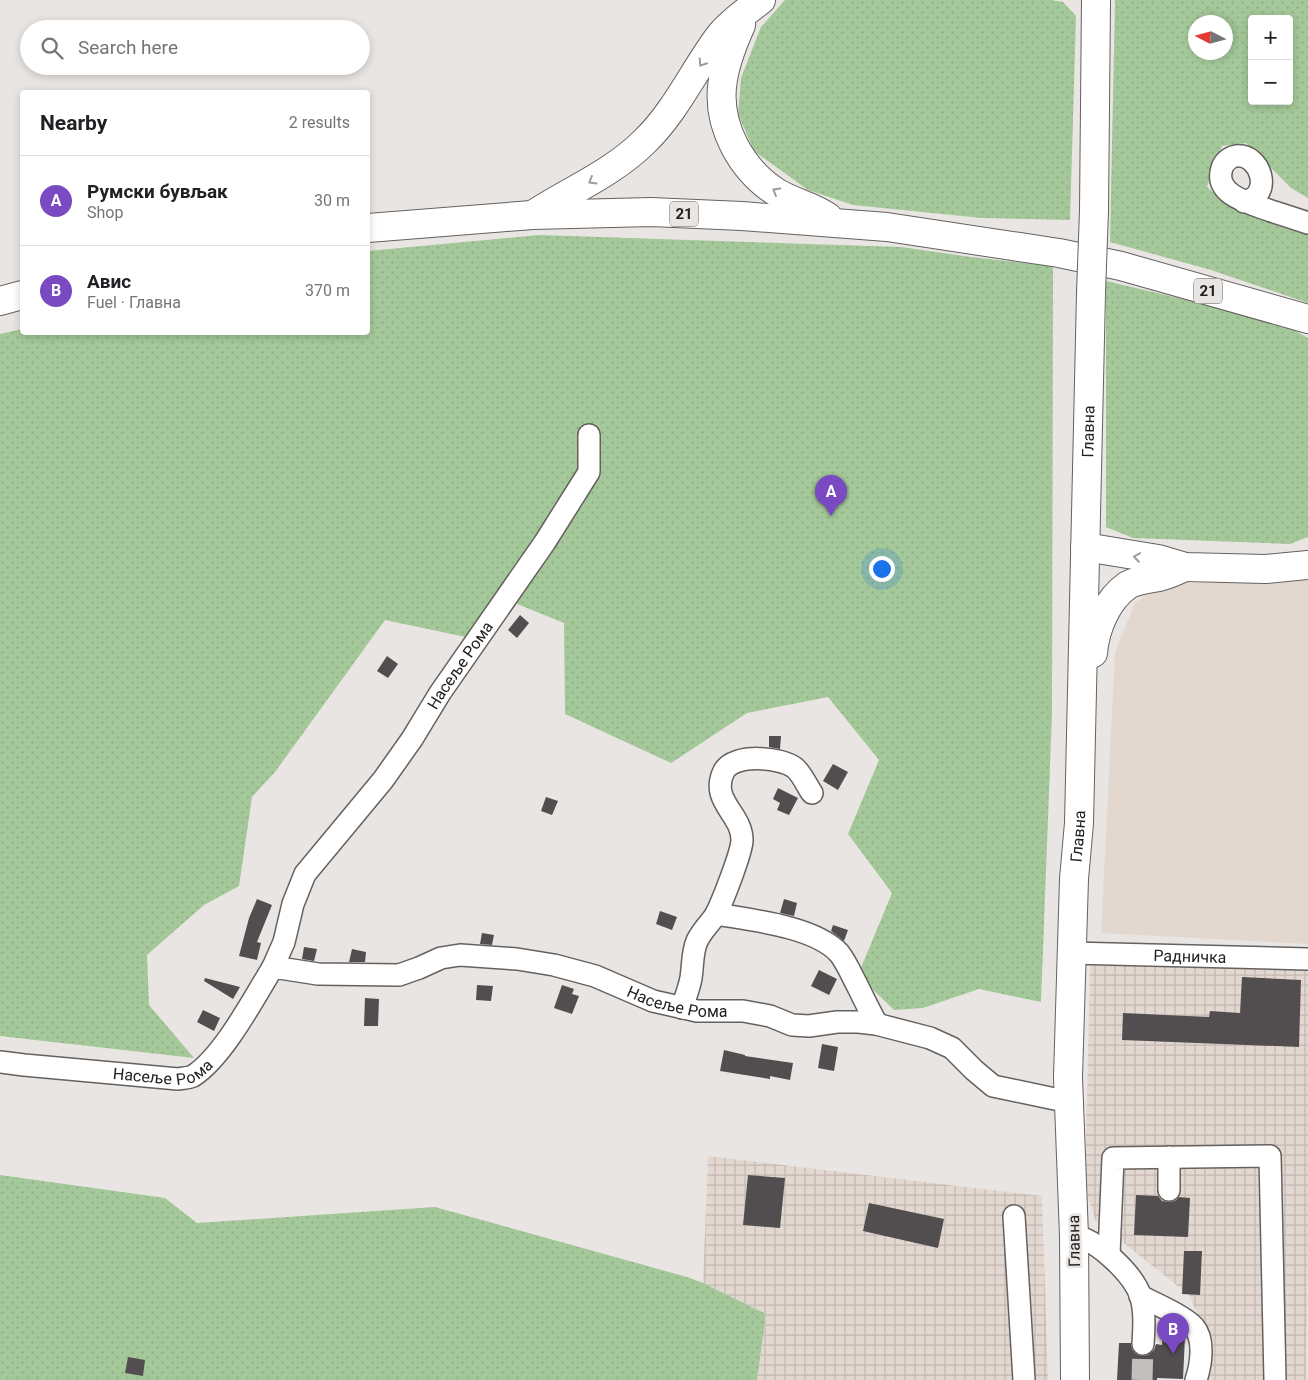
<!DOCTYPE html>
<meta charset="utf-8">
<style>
body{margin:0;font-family:Roboto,sans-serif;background:#f6f6f6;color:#202124}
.controls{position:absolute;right:15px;top:15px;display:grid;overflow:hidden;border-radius:5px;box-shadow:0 2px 8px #0003}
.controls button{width:45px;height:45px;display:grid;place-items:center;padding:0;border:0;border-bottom:1px solid #e0e0e0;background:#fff;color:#202124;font:25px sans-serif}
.compass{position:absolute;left:1188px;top:15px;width:45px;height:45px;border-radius:50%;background:#fff;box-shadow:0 2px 8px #0003;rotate:276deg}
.you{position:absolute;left:881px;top:568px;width:18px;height:18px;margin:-12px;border:4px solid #fff;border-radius:50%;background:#1a73e8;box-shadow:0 0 0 8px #1a73e833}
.badge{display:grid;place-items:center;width:32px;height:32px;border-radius:50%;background:#7a4ac2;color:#fff;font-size:16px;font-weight:700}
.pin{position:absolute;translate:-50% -41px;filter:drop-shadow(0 1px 2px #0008)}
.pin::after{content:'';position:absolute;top:26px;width:18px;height:15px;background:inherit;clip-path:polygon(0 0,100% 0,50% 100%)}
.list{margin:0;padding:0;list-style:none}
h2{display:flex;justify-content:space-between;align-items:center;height:65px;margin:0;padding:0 20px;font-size:21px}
h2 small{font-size:16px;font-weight:400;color:#757577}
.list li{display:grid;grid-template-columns:32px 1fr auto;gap:15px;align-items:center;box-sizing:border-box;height:90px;padding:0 20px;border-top:1px solid #e0e0e0}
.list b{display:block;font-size:19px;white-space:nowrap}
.list p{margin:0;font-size:16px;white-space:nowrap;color:#757577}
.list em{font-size:16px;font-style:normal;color:#757577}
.icon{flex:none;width:28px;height:28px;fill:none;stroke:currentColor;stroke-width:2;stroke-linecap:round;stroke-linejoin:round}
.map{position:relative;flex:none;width:1308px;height:1380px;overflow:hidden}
.search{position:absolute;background:#fff;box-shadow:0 2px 8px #0003;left:20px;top:20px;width:350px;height:55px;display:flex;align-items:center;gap:12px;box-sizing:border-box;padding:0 18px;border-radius:28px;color:#757577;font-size:19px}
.panel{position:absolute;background:#fff;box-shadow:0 2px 8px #0003;left:20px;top:90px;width:350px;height:245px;border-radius:5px}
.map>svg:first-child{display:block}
.built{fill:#e2d8d0}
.industrial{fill:url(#industrial-grid)}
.grass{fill:url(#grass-dots);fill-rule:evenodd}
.building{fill:#524e50}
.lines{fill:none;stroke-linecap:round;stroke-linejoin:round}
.minor-tunnel{stroke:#c1bebb;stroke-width:21;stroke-dasharray:21 11;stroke-linecap:butt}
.minor-casing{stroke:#65615f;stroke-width:24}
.major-casing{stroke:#65615f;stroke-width:30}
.minor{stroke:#fff;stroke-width:21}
.major{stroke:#fff;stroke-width:28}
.major-bridge-casing{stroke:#65615f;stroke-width:30;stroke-linecap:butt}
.major-bridge{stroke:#fff;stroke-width:28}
.oneway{stroke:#9c9b9b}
.labels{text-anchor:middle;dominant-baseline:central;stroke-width:5;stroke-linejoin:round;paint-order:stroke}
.shield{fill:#e9e5e2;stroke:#5e5c5a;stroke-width:1}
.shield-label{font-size:15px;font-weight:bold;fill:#222120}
.street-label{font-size:16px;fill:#222120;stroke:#e9e5e2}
</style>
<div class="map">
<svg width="1308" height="1380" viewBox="0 0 1308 1380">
<defs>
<pattern id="industrial-grid" width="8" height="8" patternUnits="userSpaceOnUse" patternTransform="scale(1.25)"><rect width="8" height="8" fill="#e2d8d0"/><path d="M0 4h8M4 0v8" fill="none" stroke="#c2b9b2"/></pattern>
<pattern id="grass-dots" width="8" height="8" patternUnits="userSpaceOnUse" patternTransform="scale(1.25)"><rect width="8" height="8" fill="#a4c899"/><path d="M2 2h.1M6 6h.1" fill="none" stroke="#8dac84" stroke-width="1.8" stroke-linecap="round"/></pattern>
</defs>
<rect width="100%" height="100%" fill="#e9e5e2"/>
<!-- built -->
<path class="built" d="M 1308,577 L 1308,944 L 1101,933 L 1115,652 L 1135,603 L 1159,585 Z"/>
<!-- industrial -->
<path class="industrial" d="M 1308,965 L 1308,1237 L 1306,1380 L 1201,1380 L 1209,1340 L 1189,1295 L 1095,1220 L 1085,1186 L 1090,966 Z
M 708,1156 L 1042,1196 L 1048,1380 L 757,1380 L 766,1314 L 703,1283 Z"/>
<!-- grass -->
<path class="grass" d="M 785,0 L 1051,0 L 1063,2 L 1076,16 L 1070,220 L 982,218 L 853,205 L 808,190 L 754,151 L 738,114 L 741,78 L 761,27 Z
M 1115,0 L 1308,0 L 1308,198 L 1291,188 L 1246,143 L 1222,146 L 1207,187 L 1223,201 L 1308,233 L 1308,303 L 1211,270 L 1110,242 ZM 1252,19 L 1289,19 L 1289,101 L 1252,101 ZM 1196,22 L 1226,22 L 1226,52 L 1196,52 Z
M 539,235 L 901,247 L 971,257 L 1053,266 L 1052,714 L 1041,1002 L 979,989 L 923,1008 L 894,1010 L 858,975 L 892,893 L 848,834 L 879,760 L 828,697 L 747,713 L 671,763 L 565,714 L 564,623 L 510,601 L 475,639 L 385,620 L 275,772 L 252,797 L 239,886 L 204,905 L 147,955 L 149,1005 L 194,1058 L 0,1036 L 0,334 L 22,329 L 22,332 L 368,332 L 368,251 Z
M 1106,281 L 1280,322 L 1308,338 L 1308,537 L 1290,544 L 1133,538 L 1106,527 Z
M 0,1175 L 165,1198 L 197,1223 L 435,1207 L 687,1277 L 703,1283 L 766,1314 L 757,1380 L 0,1380 Z"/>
<!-- building -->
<path class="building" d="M 520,615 L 529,623 L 517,638 L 508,630 Z
M 387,656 L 398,664 L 388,678 L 377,671 Z
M 769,736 L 781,736 L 780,749 L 769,747 Z
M 833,764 L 848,772 L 838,790 L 823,781 Z
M 778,788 L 798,798 L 789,815 L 777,810 L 780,803 L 773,799 Z
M 546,797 L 558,801 L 552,815 L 541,811 Z
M 257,899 L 272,905 L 257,942 L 261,943 L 257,960 L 239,956 L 249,918 Z
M 784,899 L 797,903 L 794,916 L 780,913 Z
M 660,911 L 677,917 L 672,930 L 656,924 Z
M 833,925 L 848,930 L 844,941 L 831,931 Z
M 482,933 L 494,935 L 492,945 L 480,944 Z
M 304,947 L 317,949 L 314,961 L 302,959 Z
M 352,949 L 366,952 L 365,962 L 349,962 Z
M 819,970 L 837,979 L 829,995 L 811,986 Z
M 1242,977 L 1301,980 L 1299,1047 L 1122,1040 L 1123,1013 L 1209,1017 L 1210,1011 L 1240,1013 Z
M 205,978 L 240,987 L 233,999 L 204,981 Z
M 477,985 L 493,986 L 491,1001 L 476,1000 Z
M 562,985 L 574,989 L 572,994 L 579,996 L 572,1014 L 554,1008 Z
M 365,998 L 379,999 L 378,1026 L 364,1026 Z
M 203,1010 L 220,1018 L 214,1031 L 197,1022 Z
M 822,1044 L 838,1047 L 834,1071 L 818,1068 Z
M 724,1050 L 745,1055 L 745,1056 L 793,1063 L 790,1080 L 770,1076 L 770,1079 L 720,1071 Z
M 748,1175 L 785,1178 L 780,1228 L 743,1225 Z
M 1136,1195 L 1158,1196 L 1162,1201 L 1169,1202 L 1175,1201 L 1179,1197 L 1190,1198 L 1188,1237 L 1134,1235 Z
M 869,1203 L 944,1219 L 938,1248 L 863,1231 Z
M 1184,1251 L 1202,1251 L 1200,1295 L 1182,1294 Z
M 1163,1330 L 1179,1330 L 1185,1337 L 1183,1379 L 1157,1378 L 1157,1380 L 1117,1380 L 1119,1343 L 1131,1343 L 1132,1349 L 1136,1354 L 1142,1356 L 1148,1355 L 1154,1350 L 1156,1344 L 1162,1345 Z
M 128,1357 L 145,1360 L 143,1376 L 125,1373 Z"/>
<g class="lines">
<!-- minor-tunnel -->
<path class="minor-tunnel" d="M 1142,1380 L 1143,1344"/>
<defs>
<g id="minor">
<path d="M 1244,202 C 1274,196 1261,153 1236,156 C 1230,157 1224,162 1222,168 C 1213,196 1253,204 1271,211 C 1284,215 1296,219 1308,223"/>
<path d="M 716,914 C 750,920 814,926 839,953 C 847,963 852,976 858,987 C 864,999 870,1012 877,1024"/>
<path id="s1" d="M 1071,953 L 1308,959"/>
<path id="s2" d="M 273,967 L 284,942 L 293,904 L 305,874 L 383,780 L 412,739 L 440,693 L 545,542 L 589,472 L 589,435"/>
<path d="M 682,1008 C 685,998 689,989 691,978 C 693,966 692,952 697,941 C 701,932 709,924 715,916 C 722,903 741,854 742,841 C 743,814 709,801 724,771 C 734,753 781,757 795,768 C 802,774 807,786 812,793"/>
<path id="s3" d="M 0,1062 L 24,1065 L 178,1079 C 183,1078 189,1078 193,1076 C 223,1057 254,998 273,967 L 318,974 L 399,975 L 419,968 L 441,958 L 460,955 L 517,959 L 554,965 L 595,976 L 653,1001 L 697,1011 L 743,1011 L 770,1016 L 792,1025 L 809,1026 L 837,1022 L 858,1022 L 876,1024 L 930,1038 L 952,1048 L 974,1070 L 993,1086 L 1069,1102"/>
<path d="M 1169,1190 L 1169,1157"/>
<path d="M 1014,1216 L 1024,1380"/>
<path d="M 1074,1236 C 1097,1239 1134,1275 1141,1297 C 1145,1312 1144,1328 1143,1344"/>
<path d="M 1109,1254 L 1113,1158 L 1270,1156 L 1275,1380"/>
<path d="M 1140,1296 C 1154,1303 1184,1316 1194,1327 C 1205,1340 1201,1365 1196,1380"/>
</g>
<g id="major">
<path d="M 741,25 C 732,45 724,65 722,87 C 718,128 742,170 776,192 C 792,202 812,206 828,217"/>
<path d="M 1094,211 L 1096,0"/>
<path d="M 534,214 C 571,190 613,173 645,141 C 675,112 693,72 718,38 C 728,24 747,11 761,0"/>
<path d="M 368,228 L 532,215 L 651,212 L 742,216 L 887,227 L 1059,253 L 1121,266 L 1308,319"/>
<path d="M 0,301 L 22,295"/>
<path d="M 1085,547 L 1158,559 L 1185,567 L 1266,569 L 1308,565"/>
<path d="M 1093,653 C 1095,629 1107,599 1128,585 C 1137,580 1149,579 1159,577 C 1168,575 1176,571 1185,567"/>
<path id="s4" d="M 1075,1380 L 1074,1236 L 1068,1077 L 1074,879 L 1079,823 L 1091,293"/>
</g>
</defs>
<!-- minor casing -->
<use href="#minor" class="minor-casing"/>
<!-- major casing -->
<use href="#major" class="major-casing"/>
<!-- minor -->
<use href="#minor" class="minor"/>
<!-- major -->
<use href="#major" class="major"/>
<defs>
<path id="major-bridge" d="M 1091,293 L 1094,211"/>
</defs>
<!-- major-bridge casing -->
<use href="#major-bridge" class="major-bridge-casing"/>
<!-- major-bridge -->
<use href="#major-bridge" class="major-bridge"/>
</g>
<!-- one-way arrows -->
<defs><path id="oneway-chevron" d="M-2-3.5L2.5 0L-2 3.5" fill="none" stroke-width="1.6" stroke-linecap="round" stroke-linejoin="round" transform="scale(1.25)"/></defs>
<g class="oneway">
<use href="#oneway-chevron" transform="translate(702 63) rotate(123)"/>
<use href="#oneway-chevron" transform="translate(592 181) rotate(149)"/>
<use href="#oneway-chevron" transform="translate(776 191) rotate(-150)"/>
<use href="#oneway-chevron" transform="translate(1137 557) rotate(-172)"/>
</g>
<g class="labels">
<!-- shield labels -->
<g class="shield">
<rect x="670" y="201.5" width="28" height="25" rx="4"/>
<rect x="1194" y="278.5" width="28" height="25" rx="4"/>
</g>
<g class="shield-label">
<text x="684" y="214">21</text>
<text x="1208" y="291">21</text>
</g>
<!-- street labels -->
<g class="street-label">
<text stroke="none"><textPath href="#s4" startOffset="949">Главна</textPath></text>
<text stroke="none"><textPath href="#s2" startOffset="359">Насеље Рома</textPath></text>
<text stroke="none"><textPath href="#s4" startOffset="544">Главна</textPath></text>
<text stroke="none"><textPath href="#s1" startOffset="119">Радничка</textPath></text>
<text stroke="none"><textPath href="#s3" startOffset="746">Насеље Рома</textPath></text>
<text stroke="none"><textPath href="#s3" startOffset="165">Насеље Рома</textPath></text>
<text transform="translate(1074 1241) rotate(-91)">Главна</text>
</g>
</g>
</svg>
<div class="controls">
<button>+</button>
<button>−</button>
</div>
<svg class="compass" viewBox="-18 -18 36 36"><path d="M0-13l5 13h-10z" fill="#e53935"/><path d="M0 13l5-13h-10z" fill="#757577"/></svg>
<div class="you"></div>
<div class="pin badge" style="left:831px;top:516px">A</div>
<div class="pin badge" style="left:1173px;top:1354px">B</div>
<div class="search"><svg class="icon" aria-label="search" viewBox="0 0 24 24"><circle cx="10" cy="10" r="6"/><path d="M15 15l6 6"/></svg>Search here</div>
<section class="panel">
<h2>Nearby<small>2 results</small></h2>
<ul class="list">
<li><span class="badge">A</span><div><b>Румски бувљак</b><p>Shop</p></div><em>30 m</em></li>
<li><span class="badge">B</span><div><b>Авис</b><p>Fuel · Главна</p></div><em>370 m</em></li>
</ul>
</section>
</div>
